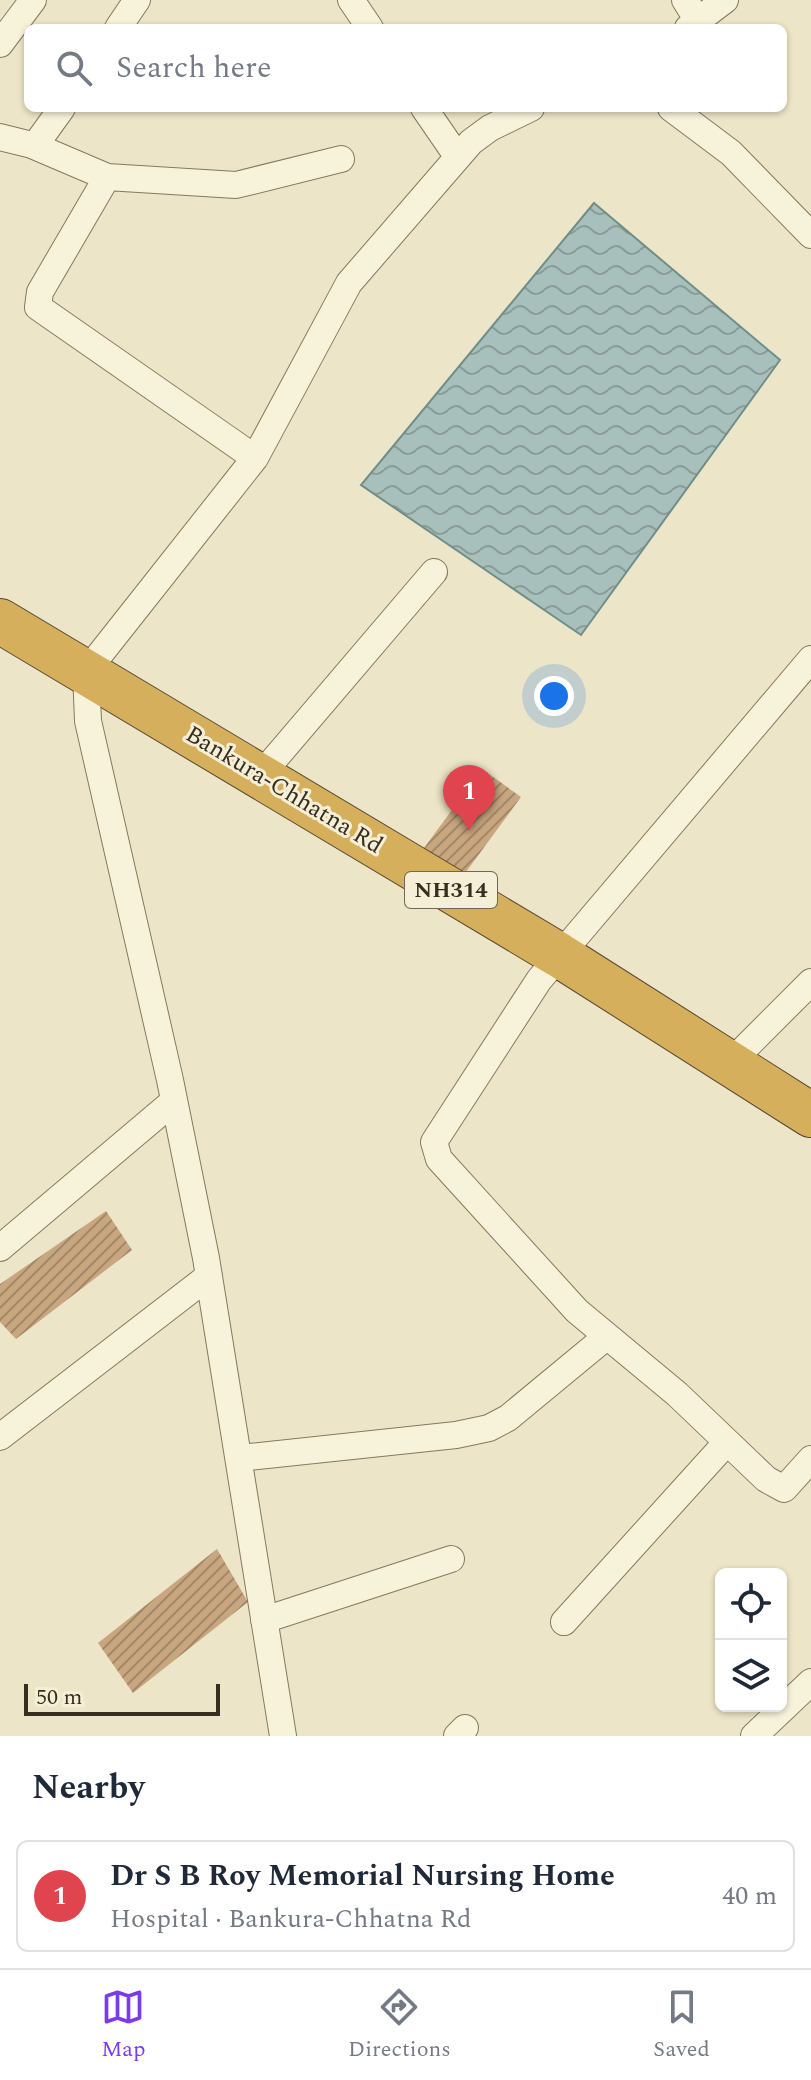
<!DOCTYPE html>
<meta charset="utf-8">
<style>
body{margin:0;font-family:Spectral,serif;background:#f6f6f7;color:#1f2937}
.controls{position:absolute;right:24px;bottom:24px;display:grid;overflow:hidden;border-radius:12px;box-shadow:0 2px 6px #0004}
.controls button{width:72px;height:72px;display:grid;place-items:center;padding:0;border:0;border-bottom:2px solid #e0e1e3;background:#fff;color:#1f2937;font:40px sans-serif}
.scale{position:absolute;left:24px;bottom:20px;width:196px;box-sizing:border-box;padding-left:8px;border:4px solid #382e20;border-top:0;font-size:22px;line-height:28px;white-space:nowrap;color:#382e20;-webkit-text-stroke:6px #f4efd6;paint-order:stroke}
.you{position:absolute;left:554px;top:696px;width:28px;height:28px;margin:-20px;border:6px solid #fff;border-radius:50%;background:#1a73e8;box-shadow:0 0 0 12px #1a73e833}
.badge{display:grid;place-items:center;width:52px;height:52px;border-radius:50%;background:#7c3aed;color:#fff;font-size:26px;font-weight:700}
.pin{position:absolute;translate:-50% -66px;filter:drop-shadow(0 2px 4px #0008)}
.pin::after{content:'';position:absolute;top:42px;width:28px;height:24px;background:inherit;clip-path:polygon(0 0,100% 0,50% 100%)}
.list{margin:0;padding:0;list-style:none}
h2{display:flex;justify-content:space-between;align-items:center;height:104px;margin:0;padding:0 32px;font-size:34px}
h2 small{font-size:26px;font-weight:400;color:#747a83}
.list li{display:grid;grid-template-columns:52px 1fr auto;gap:24px;align-items:center;box-sizing:border-box;height:112px;margin:0 16px 16px;padding:0 16px;border:2px solid #e0e1e3;border-radius:12px}
.list b{display:block;font-size:30px;white-space:nowrap}
.list p{margin:0;font-size:26px;white-space:nowrap;color:#747a83}
.list em{font-size:26px;font-style:normal;color:#747a83}
.icon{flex:none;width:44px;height:44px;fill:none;stroke:currentColor;stroke-width:2;stroke-linecap:round;stroke-linejoin:round}
.map{position:relative;flex:none;width:811px;height:1736px;overflow:hidden}
.search{position:absolute;background:#fff;box-shadow:0 2px 6px #0004;left:24px;right:24px;top:24px;height:88px;display:flex;align-items:center;gap:20px;box-sizing:border-box;padding:0 28px;border-radius:12px;color:#747a83;font-size:30px}
.sheet{height:232px;background:#fff}
nav{display:flex;justify-content:space-around;align-items:center;box-sizing:border-box;height:112px;border-top:2px solid #e0e1e3;background:#fff;font-size:22px;color:#747a83}
nav a{display:grid;justify-items:center;gap:4px}
nav .on{color:#7c3aed}
.map>svg:first-child{display:block}
.water{fill:url(#water-waves);stroke:#6f8e8a;stroke-width:2}
.building{fill:url(#building-hatch)}
.lines{fill:none;stroke-linecap:round;stroke-linejoin:round}
.street-casing{stroke:#87785d;stroke-width:28}
.highway-casing{stroke:#554631;stroke-width:46}
.street{stroke:#f7f2da;stroke-width:26}
.highway{stroke:#d6af5d;stroke-width:44}
.labels{text-anchor:middle;dominant-baseline:central;stroke-width:6;stroke-linejoin:round;paint-order:stroke}
.shield{fill:#f4efd6;stroke:#706857;stroke-width:2}
.shield-label{font-size:22px;font-weight:bold;fill:#382e20}
.street-label{font-size:24px;fill:#382e20;stroke:#f4efd6}
</style>
<div class="map">
<svg width="811" height="1736" viewBox="0 0 811 1736">
<defs>
<pattern id="water-waves" width="16" height="10" patternUnits="userSpaceOnUse" patternTransform="scale(2)"><rect width="16" height="10" fill="#a8c0bc"/><path d="M0 5q4-4 8 0t8 0" fill="none" stroke="#8a9c98"/></pattern>
<pattern id="building-hatch" width="6" height="6" patternUnits="userSpaceOnUse" patternTransform="scale(2)"><rect width="6" height="6" fill="#c8a67f"/><path d="M-1 1l2-2M0 6l6-6M5 7l2-2" fill="none" stroke="#a38868"/></pattern>
</defs>
<rect width="100%" height="100%" fill="#ece5c7"/>
<!-- water -->
<path class="water" d="M 594,203 L 780,360 L 581,635 L 361,485 Z"/>
<!-- building -->
<path class="building" d="M 482,769 L 521,797 L 463,876 L 424,848 Z
M 106,1211 L 132,1250 L 16,1339 L 0,1322 L 0,1284 Z
M 217,1549 L 248,1602 L 133,1693 L 98,1643 Z"/>
<g class="lines">
<defs>
<path id="street" d="M 351,0 L 370,28
M 685,0 L 698,21
M 118,28 L 137,0
M 688,28 L 725,0
M 0,44 L 33,0
M 424,108 L 457,156
M 671,108 L 731,153 L 811,235
M 0,137 L 32,145 L 39,140 L 62,108
M 32,145 L 107,177 L 236,185 L 341,159
M 107,177 L 40,292 L 38,307 L 255,458
M 811,659 L 539,980 L 434,1142 L 439,1159 L 577,1311 L 677,1394 L 766,1479 L 784,1489 L 811,1459
M 260,776 L 434,572
M 729,1064 L 811,982
M 0,1248 L 174,1101
M 0,1437 L 209,1276
M 240,1458 L 456,1435 L 489,1428 L 508,1418 L 606,1337
M 264,1620 L 451,1559
M 564,1622 L 727,1442
M 283,1736 L 206,1258 L 170,1080 L 88,721 L 86,672 L 255,458 L 349,283 L 471,142 L 490,128 L 531,108
M 457,1736 L 465,1728
M 754,1736 L 811,1682"/>
<path id="highway" d="M 0,621 L 559,955 L 811,1115"/>
</defs>
<!-- street casing -->
<use href="#street" class="street-casing"/>
<!-- highway casing -->
<use href="#highway" class="highway-casing"/>
<!-- street -->
<use href="#street" class="street"/>
<!-- highway -->
<use href="#highway" class="highway"/>
</g>
<g class="labels">
<!-- shield labels -->
<rect class="shield" x="405" y="872" width="92" height="36" rx="6"/>
<g class="shield-label">
<text x="451" y="890">NH314</text>
</g>
<!-- street labels -->
<g class="street-label">
<text transform="translate(284 790) rotate(31)">Bankura-Chhatna Rd</text>
</g>
</g>
</svg>
<div class="controls">
<button><svg class="icon" aria-label="locate" viewBox="0 0 24 24"><circle cx="12" cy="12" r="6"/><path d="M12 2v4M12 18v4M2 12h4M18 12h4"/></svg></button>
<button><svg class="icon" aria-label="layers" viewBox="0 0 24 24"><path d="M12 4l9 5-9 5-9-5zM3 14l9 5 9-5"/></svg></button>
</div>
<div class="scale">50 m</div>
<div class="you"></div>
<div class="pin badge" style="left:469px;top:831px;background:#e0444e">1</div>
<div class="search"><svg class="icon" aria-label="search" viewBox="0 0 24 24"><circle cx="10" cy="10" r="6"/><path d="M15 15l6 6"/></svg>Search here</div>
</div>
<section class="sheet">
<h2>Nearby<small></small></h2>
<ul class="list">
<li><span class="badge" style="background:#e0444e">1</span><div><b>Dr S B Roy Memorial Nursing Home</b><p>Hospital · Bankura-Chhatna Rd</p></div><em>40 m</em></li>
</ul>
</section>
<nav>
<a class="on"><svg class="icon" aria-label="map" viewBox="0 0 24 24"><path d="M3 6l6-2 6 2 6-2v14l-6 2-6-2-6 2zM9 4v14M15 6v14"/></svg>Map</a>
<a><svg class="icon" aria-label="directions" viewBox="0 0 24 24"><path d="M12 3l9 9-9 9-9-9zM9 14v-3h6M13 9l2 2-2 2"/></svg>Directions</a>
<a><svg class="icon" aria-label="saved" viewBox="0 0 24 24"><path d="M7 4h10v16l-5-4-5 4z"/></svg>Saved</a>
</nav>
